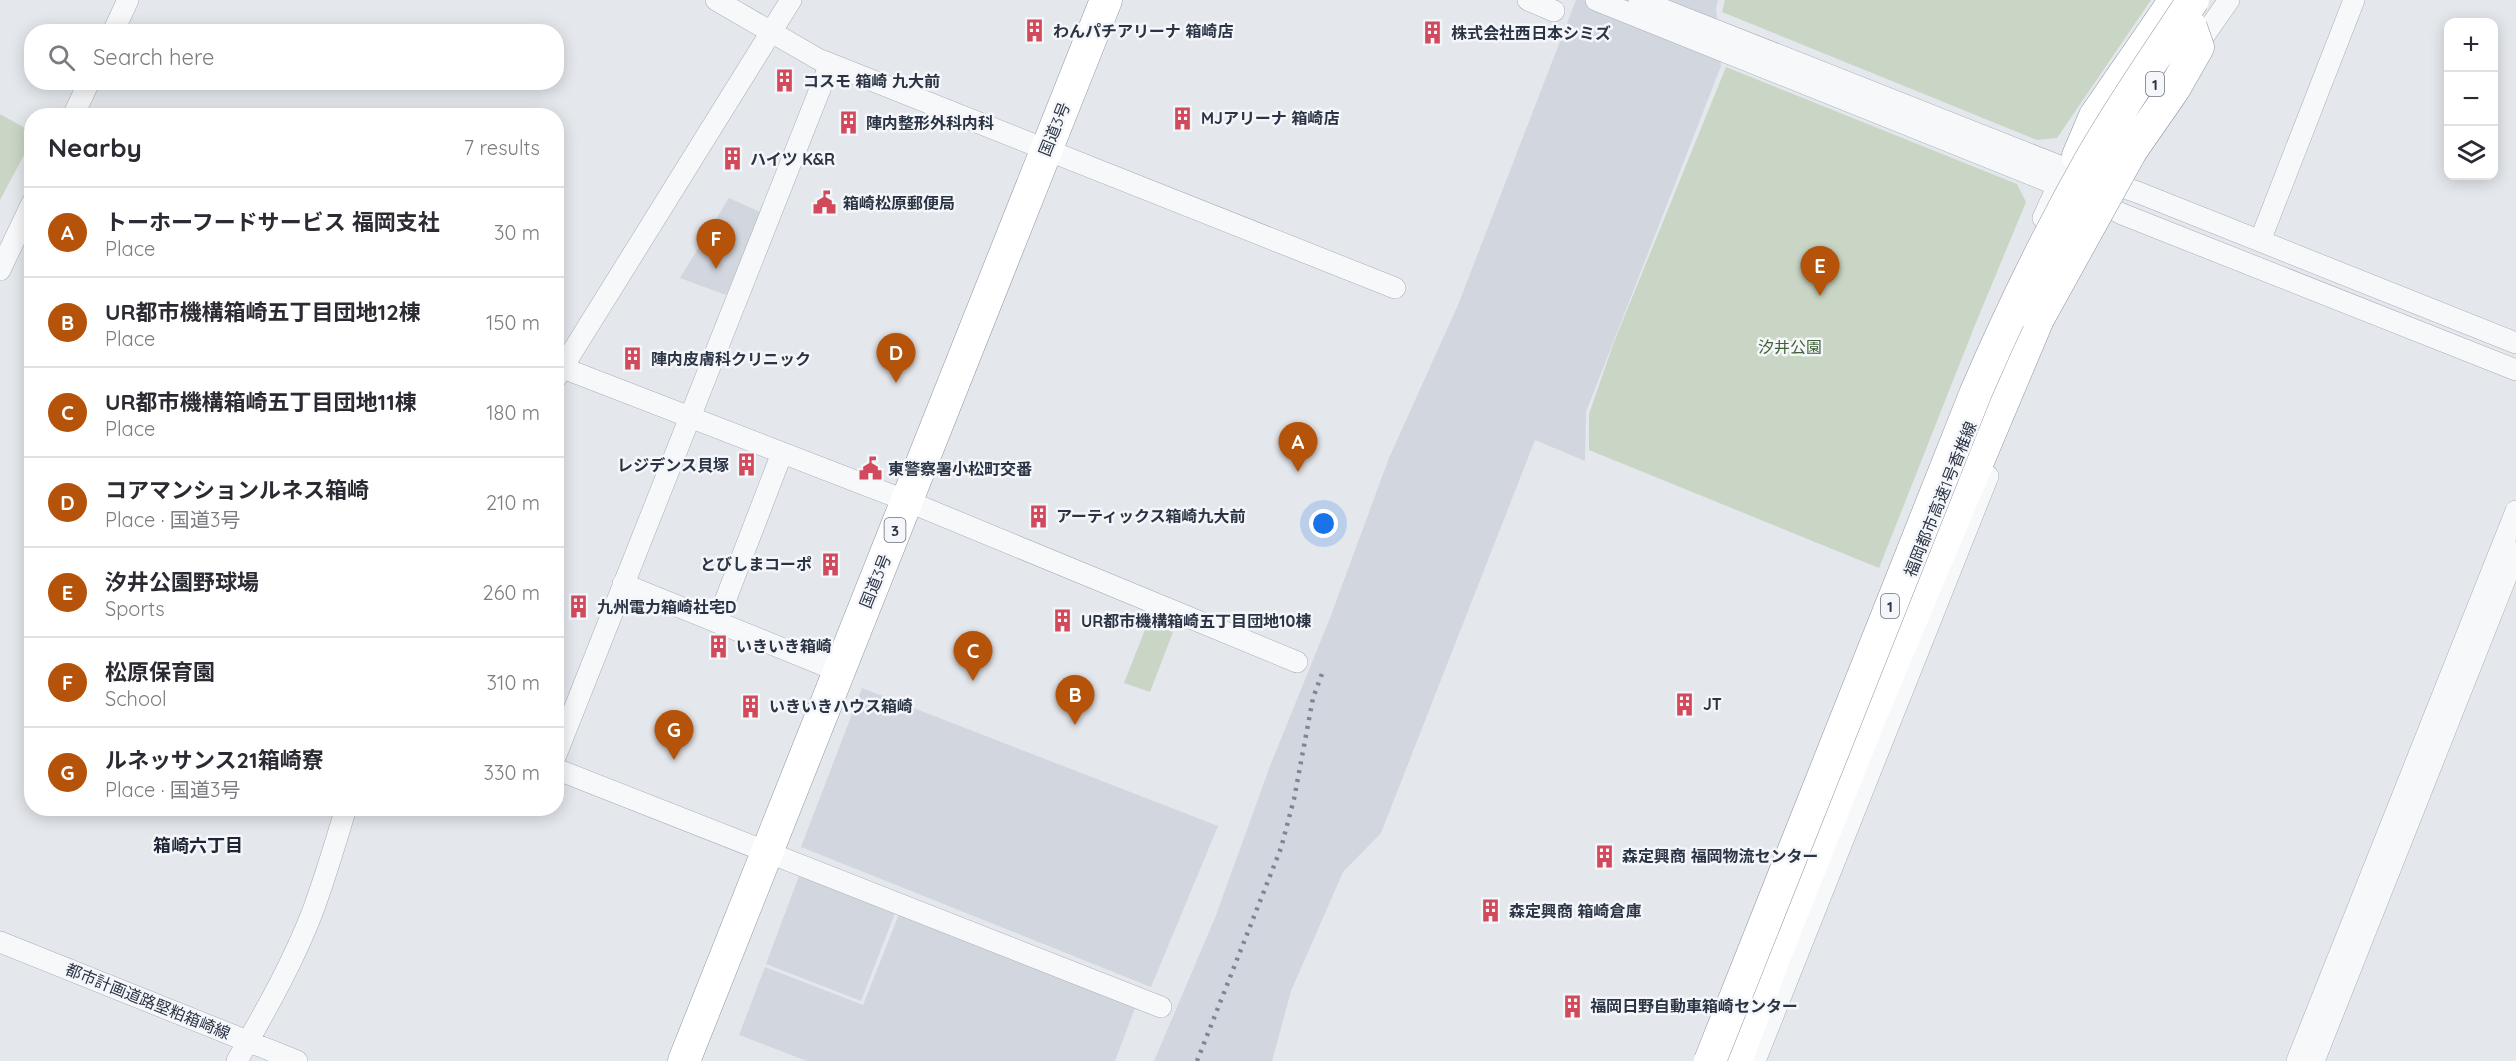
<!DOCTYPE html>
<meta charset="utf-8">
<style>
body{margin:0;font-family:Quicksand,"Noto Sans JP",sans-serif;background:#f2f2f3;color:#2b2b33}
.controls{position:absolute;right:18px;top:18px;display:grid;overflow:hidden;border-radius:12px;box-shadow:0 3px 15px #0003}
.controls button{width:54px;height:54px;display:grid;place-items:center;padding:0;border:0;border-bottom:2px solid #e1e1e2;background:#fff;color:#2b2b33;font:30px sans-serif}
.you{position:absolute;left:1324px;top:524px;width:21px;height:21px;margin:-15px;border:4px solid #fff;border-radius:50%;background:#1a73e8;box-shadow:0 0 0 9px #1a73e833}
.badge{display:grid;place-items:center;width:39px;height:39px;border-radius:50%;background:#b45309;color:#fff;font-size:20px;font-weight:700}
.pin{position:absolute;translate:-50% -50px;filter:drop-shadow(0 2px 3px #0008)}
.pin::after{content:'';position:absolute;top:32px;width:21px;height:18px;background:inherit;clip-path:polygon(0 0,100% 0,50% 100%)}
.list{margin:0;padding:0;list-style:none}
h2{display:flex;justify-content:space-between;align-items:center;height:78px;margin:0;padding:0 24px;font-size:26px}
h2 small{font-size:20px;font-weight:400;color:#7c7c81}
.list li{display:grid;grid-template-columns:39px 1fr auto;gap:18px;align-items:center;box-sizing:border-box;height:90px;padding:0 24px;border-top:2px solid #e1e1e2}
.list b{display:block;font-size:22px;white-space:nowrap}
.list p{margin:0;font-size:20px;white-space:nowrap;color:#7c7c81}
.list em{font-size:20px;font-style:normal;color:#7c7c81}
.icon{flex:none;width:33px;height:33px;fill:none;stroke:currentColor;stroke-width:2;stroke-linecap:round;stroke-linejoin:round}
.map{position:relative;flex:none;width:2516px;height:1061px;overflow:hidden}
.search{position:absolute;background:#fff;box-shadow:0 3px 15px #0003;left:24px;top:24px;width:540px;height:66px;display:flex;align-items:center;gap:15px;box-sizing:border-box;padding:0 21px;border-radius:24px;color:#7c7c81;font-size:22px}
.panel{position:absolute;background:#fff;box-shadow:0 3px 15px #0003;left:24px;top:108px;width:540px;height:708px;border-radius:24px}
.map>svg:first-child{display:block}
.built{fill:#d2d6de}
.green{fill:#c9d6c5}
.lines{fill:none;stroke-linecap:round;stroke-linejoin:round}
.minor-casing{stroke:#a9aeb7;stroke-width:22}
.highway-casing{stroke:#8b94a3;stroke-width:33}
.minor{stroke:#f7f8fa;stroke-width:21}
.highway{stroke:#fff;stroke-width:32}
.rail{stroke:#7d8696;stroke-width:4.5;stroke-dasharray:3 6;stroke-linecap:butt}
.highway-bridge-casing{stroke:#8b94a3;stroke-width:33;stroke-linecap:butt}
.highway-bridge{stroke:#fff;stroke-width:32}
.labels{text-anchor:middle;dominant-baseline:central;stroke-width:5;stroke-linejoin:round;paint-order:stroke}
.shield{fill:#f4f6f9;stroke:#676e7b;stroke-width:1.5}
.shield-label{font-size:15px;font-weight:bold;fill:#2b3445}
.poi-label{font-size:16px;font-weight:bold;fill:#2b3445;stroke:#f4f6f9;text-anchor:start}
.street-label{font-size:16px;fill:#2b3445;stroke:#f4f6f9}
.park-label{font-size:16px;fill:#3f6138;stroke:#f4f6f9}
.neighbourhood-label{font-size:18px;font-weight:bold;fill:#1d2536;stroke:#f4f6f9}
</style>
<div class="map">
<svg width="2516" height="1061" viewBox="0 0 2516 1061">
<rect width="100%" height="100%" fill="#e4e7ec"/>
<!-- built -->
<path class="built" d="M 1576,0 L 1718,0 L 1716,8 L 1721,66 L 1586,412 L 1585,461 L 1535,440 L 1381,833 L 1343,872 L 1291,991 L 1272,1061 L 1154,1061 L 1215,918 L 1270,766 L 1330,618 L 1389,458 L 1458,305 Z
M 729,198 L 762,213 L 726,295 L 680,278 Z
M 862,688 L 1218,826 L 1151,987 L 801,847 Z
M 799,876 L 895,913 L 861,1001 L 766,964 Z
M 899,914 L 1135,1008 L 1115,1061 L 807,1061 L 739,1035 L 765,967 L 863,1005 Z"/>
<!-- green -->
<path class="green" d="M 1725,0 L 2151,0 L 2057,138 L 2037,140 L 1722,12 Z
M 1726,67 L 2017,184 L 2026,202 L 1975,325 L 1879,568 L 1589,450 L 1589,414 L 1614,342 Z
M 0,114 L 32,132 L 31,142 L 0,200 Z
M 1148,622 L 1173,632 L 1150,692 L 1124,683 Z"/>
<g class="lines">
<defs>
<path id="minor" d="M 716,0 L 818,59 L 1395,288
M 1528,0 L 1554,11
M 1596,0 L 2097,201 L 2122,214 L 2516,370
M 1639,0 L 2067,169 L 2137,192 L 2516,343
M 113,32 L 128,0
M 2192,53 L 2229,0
M 73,116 L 89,82
M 2043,218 L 2058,185 L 2080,155
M 2260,241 L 2354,0
M 0,270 L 32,203
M 563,368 L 907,501 L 1297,662
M 556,378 L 791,0
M 623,584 L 838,671
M 717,622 L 782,453
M 556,755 L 830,64
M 556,769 L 1161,1007
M 0,942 L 297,1061
M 237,1061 C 264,1013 292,965 312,913 C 325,879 335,844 346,808
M 1755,1061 L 1988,476
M 2297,1061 L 2516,511
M 2314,1061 L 2516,552"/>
<path id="highway" d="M 2078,156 L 2095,116 L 2175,0
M 684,1061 L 1106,0
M 1736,1061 L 1774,958 L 1871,715 L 2038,319"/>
</defs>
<!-- minor casing -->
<use href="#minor" class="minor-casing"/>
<!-- highway casing -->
<use href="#highway" class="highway-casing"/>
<!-- minor -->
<use href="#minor" class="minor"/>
<!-- highway -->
<use href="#highway" class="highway"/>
<!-- rail -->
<path class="rail" d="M 1197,1061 L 1281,848 L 1294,799 L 1313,698 L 1323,671"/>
<defs>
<path id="highway-bridge" d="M 2038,319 L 2131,151 L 2174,89 L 2198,47 L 2191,27
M 1710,1061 L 1976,392 C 2010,313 2047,237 2089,162 C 2121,106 2158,53 2193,0"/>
</defs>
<!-- highway-bridge casing -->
<use href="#highway-bridge" class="highway-bridge-casing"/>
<!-- highway-bridge -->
<use href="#highway-bridge" class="highway-bridge"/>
</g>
<!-- icons -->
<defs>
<symbol id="building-bare" viewBox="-9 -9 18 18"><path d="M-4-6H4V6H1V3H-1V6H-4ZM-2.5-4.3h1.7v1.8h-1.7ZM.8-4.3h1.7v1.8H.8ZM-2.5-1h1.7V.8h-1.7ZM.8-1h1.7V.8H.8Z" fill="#d1495b" stroke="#f4f6f9" stroke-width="2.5" paint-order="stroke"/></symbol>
<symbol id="civic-bare" viewBox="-9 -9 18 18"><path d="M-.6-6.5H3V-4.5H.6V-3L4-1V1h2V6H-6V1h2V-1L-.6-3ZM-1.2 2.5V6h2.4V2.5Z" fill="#d1495b" stroke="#f4f6f9" stroke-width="2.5" paint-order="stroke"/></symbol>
</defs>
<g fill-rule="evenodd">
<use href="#building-bare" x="1018" y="14" width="33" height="33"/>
<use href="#building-bare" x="1416" y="16" width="33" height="33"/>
<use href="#building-bare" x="768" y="64" width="33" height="33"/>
<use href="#building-bare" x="1166" y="102" width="33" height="33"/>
<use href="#building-bare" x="832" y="106" width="33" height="33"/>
<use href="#building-bare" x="716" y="142" width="33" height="33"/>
<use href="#civic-bare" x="808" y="186" width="33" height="33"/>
<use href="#building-bare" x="616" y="342" width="33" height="33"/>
<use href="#building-bare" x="730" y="448" width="33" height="33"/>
<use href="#civic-bare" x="854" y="452" width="33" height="33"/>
<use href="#building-bare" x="1022" y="500" width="33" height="33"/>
<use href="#building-bare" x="814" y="548" width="33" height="33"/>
<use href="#building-bare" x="562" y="590" width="33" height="33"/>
<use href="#building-bare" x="1046" y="604" width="33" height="33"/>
<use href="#building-bare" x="702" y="630" width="33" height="33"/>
<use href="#building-bare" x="1668" y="688" width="33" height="33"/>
<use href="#building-bare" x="734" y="690" width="33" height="33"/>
<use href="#building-bare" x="1588" y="840" width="33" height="33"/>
<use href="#building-bare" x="1474" y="894" width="33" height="33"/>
<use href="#building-bare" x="1556" y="990" width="33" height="33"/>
</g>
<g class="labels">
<!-- shield labels -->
<g class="shield">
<rect x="2146" y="72" width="18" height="24" rx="4.5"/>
<rect x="884.5" y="518" width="21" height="24" rx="4.5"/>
<rect x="1881" y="594" width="18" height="24" rx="4.5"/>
</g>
<g class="shield-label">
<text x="2155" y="84">1</text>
<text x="895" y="530">3</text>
<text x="1890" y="606">1</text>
</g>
<!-- poi labels -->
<g class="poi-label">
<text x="1053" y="31">わんパチアリーナ 箱崎店</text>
<text x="1451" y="33">株式会社西日本シミズ</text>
<text x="803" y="81">コスモ 箱崎 九大前</text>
<text x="1201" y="118">MJアリーナ 箱崎店</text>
<text x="866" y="123">陣内整形外科内科</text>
<text x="750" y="159">ハイツ K&amp;R</text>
<text x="843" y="203">箱崎松原郵便局</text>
<text x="651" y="359">陣内皮膚科クリニック</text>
<text x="729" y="465" text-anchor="end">レジデンス貝塚</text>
<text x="888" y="469">東警察署小松町交番</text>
<text x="1056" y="516">アーティックス箱崎九大前</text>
<text x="812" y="564" text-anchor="end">とびしまコーポ</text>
<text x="597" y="607">九州電力箱崎社宅D</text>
<text x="1081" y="621">UR都市機構箱崎五丁目団地10棟</text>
<text x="736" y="646">いきいき箱崎</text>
<text x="1703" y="704">JT</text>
<text x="769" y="706">いきいきハウス箱崎</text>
<text x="1622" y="856">森定興商 福岡物流センター</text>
<text x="1509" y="911">森定興商 箱崎倉庫</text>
<text x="1590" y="1006">福岡日野自動車箱崎センター</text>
</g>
<!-- street labels -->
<g class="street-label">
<text transform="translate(1054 129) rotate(-68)">国道3号</text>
<text transform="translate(1940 499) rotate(-68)">福岡都市高速1号香椎線</text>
<text transform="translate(875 581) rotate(-68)">国道3号</text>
<text transform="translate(148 1001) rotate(22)">都市計画道路堅粕箱崎線</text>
</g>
<!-- park labels -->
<g class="park-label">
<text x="1790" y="347">汐井公園</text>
</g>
<!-- neighbourhood labels -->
<g class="neighbourhood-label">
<text x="198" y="845">箱崎六丁目</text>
</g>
</g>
</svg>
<div class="controls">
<button>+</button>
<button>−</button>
<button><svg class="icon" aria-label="layers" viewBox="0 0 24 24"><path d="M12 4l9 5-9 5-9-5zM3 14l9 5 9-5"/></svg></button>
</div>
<div class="you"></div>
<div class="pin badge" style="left:1298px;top:472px">A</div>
<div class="pin badge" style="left:1075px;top:725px">B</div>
<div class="pin badge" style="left:973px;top:681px">C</div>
<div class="pin badge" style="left:896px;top:383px">D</div>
<div class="pin badge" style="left:1820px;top:296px">E</div>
<div class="pin badge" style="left:716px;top:269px">F</div>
<div class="pin badge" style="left:674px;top:760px">G</div>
<div class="search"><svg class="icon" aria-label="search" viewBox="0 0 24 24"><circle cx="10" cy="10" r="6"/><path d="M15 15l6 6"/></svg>Search here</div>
<section class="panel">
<h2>Nearby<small>7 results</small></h2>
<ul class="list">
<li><span class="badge">A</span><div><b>トーホーフードサービス 福岡支社</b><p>Place</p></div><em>30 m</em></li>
<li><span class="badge">B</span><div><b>UR都市機構箱崎五丁目団地12棟</b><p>Place</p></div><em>150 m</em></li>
<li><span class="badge">C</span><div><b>UR都市機構箱崎五丁目団地11棟</b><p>Place</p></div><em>180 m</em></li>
<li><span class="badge">D</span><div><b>コアマンションルネス箱崎</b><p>Place · 国道3号</p></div><em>210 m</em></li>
<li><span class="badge">E</span><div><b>汐井公園野球場</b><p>Sports</p></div><em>260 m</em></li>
<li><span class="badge">F</span><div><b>松原保育園</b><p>School</p></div><em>310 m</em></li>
<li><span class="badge">G</span><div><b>ルネッサンス21箱崎寮</b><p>Place · 国道3号</p></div><em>330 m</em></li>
</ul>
</section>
</div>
